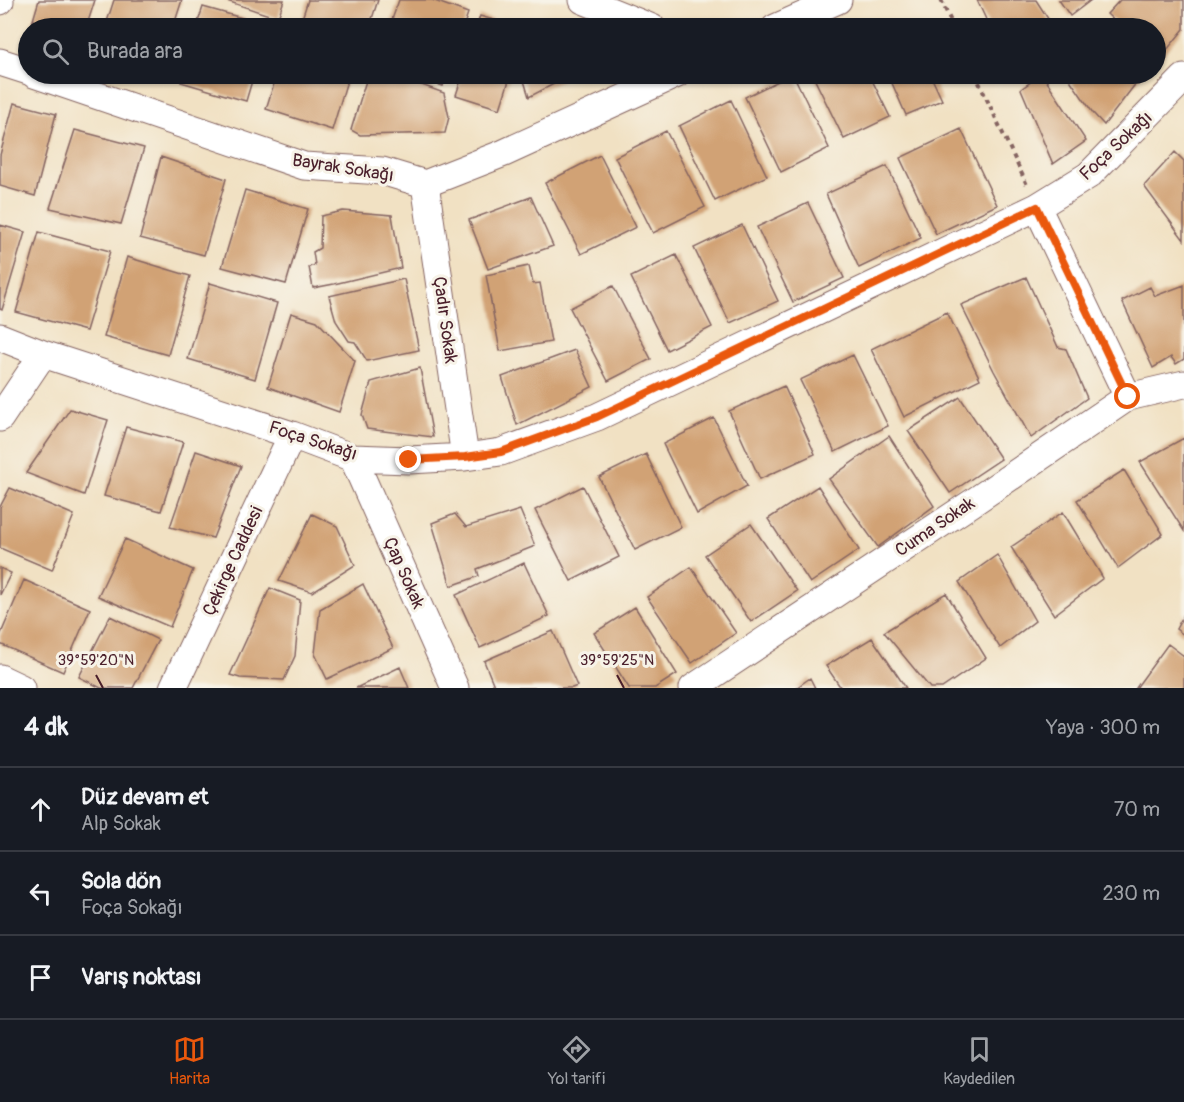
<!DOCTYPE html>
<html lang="tr">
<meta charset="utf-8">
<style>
body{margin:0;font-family:Pangolin,sans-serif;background:#20242c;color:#f1f3f6}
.stop{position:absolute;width:18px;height:18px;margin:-14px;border:4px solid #ea580c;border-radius:50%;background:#fff}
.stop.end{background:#ea580c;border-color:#fff;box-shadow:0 2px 6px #0008}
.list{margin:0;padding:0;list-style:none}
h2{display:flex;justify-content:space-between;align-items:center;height:78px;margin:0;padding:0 24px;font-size:26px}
h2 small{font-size:20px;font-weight:400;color:#9ea1a6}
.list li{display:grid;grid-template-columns:39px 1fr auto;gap:18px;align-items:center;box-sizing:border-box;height:84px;padding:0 24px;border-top:2px solid #363941}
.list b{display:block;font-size:22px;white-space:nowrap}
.list p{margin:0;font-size:20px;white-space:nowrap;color:#9ea1a6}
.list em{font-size:20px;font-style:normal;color:#9ea1a6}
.icon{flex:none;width:33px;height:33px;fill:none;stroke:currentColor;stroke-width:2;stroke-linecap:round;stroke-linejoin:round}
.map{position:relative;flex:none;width:1184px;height:688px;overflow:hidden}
.search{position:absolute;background:#171b24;box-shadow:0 2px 4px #0004;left:18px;right:18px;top:18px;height:66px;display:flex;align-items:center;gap:15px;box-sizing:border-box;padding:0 21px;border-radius:33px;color:#9ea1a6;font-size:22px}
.sheet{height:330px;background:#171b24}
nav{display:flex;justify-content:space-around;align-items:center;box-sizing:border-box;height:84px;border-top:2px solid #363941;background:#171b24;font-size:16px;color:#9ea1a6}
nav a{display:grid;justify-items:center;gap:3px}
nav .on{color:#ea580c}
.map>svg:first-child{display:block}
.building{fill:#d1a275}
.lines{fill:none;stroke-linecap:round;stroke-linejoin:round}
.minor-casing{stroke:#846360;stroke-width:29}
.path{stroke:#846360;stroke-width:4;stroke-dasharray:4.5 4.5;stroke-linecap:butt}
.minor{stroke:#fff;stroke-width:27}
.route{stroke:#ea580c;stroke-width:8}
.ticks{fill:none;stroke:#4a1f2b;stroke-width:2}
.labels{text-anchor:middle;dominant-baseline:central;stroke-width:6;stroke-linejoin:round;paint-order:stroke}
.street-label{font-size:18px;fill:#4a1f2b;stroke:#f7f3e8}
.ticks-label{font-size:15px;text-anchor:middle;fill:#4a1f2b;stroke:#f7f3e8;stroke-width:6;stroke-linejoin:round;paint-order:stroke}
</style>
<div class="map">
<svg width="1184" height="688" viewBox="0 0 1184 688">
<rect width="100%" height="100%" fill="#f7f3e8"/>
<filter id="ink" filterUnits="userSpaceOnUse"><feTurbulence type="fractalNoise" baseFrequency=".0167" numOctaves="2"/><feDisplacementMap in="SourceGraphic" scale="12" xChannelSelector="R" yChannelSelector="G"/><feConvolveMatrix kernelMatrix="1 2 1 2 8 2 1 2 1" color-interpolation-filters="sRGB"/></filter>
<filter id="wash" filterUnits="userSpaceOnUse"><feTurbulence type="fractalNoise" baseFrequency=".008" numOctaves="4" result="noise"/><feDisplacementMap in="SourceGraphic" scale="24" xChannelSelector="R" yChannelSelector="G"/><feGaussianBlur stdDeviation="1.35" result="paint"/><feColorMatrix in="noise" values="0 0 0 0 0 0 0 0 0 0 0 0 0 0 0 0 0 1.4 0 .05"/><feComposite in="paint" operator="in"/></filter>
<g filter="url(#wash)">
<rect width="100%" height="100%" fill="#f1e1c3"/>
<g id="blocks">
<!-- building -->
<path class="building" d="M 39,0 L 95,0 L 86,28 L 37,28 L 31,27 Z
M 114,0 L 182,0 L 173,28 L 105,28 Z
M 224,0 L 284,0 L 278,18 Z
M 308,0 L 378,0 L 369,28 L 299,28 Z
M 399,0 L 432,0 L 468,13 L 463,28 L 389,28 Z
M 977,0 L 1036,0 L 1054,28 L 990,28 Z
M 1059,0 L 1091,0 L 1070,16 Z
M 1120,0 L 1184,0 L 1184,29 L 1157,62 L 1156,61 L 1156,28 L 1122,28 L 1107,14 Z
M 203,7 L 267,25 L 266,28 L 196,28 Z
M 480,16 L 520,28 L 476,28 Z
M 184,74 L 254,74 L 246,101 L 181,82 Z
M 277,74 L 349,74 L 332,130 L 266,109 Z
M 368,74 L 391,74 L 444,93 L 449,117 L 445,133 L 360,135 L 351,130 Z
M 408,74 L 447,74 L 443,86 Z
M 463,74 L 511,74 L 500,109 L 456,95 Z
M 522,74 L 573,74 L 529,97 Z
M 793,74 L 829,148 L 781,172 L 745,97 Z
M 812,74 L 869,74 L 890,117 L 844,139 Z
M 888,74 L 930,74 L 942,100 L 906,115 Z
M 1042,74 L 1086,141 L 1053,164 L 1021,89 Z
M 1066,74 L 1143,74 L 1104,125 L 1093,113 Z
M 731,100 L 767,176 L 715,201 L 679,126 Z
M 14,103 L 56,114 L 35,196 L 0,186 L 0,155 Z
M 961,129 L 997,205 L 936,234 L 900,158 Z
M 75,130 L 144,148 L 121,224 L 50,208 Z
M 666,131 L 705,207 L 653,233 L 615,157 Z
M 1175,152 L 1184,161 L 1184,240 L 1144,186 Z
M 600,155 L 636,227 L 581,254 L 545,183 Z
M 161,157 L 226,179 L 204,255 L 140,238 Z
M 887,166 L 921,238 L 859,268 L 826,194 Z
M 245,190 L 308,209 L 286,284 L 222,267 Z
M 531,197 L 553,246 L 488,269 L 469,220 Z
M 808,203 L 844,278 L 793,302 L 757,227 Z
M 343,211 L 392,215 L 401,268 L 334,284 L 313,288 L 309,267 L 315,265 L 313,252 L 320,248 L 321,216 Z
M 0,225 L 25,232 L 2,310 L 0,309 Z
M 742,225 L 778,301 L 730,323 L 694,248 Z
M 39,232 L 110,251 L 86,331 L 16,312 Z
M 676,255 L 712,327 L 667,350 L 631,277 Z
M 127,257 L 190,276 L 168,355 L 104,337 Z
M 529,266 L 533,284 L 540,283 L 551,342 L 500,351 L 486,275 Z
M 1026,277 L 1058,347 L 1066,349 L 1087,398 L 1031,438 L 994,371 L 961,305 Z
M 404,279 L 419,350 L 367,361 L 355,342 L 349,341 L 336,321 L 329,296 Z
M 210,283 L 277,303 L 255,379 L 188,359 Z
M 1184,285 L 1184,359 L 1176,364 L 1171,357 L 1153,368 L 1122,301 L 1150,287 L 1155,296 Z
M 613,286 L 651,359 L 608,381 L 570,308 Z
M 947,312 L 980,379 L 904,417 L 871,349 Z
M 291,313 L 317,321 L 355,361 L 339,412 L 268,387 Z
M 575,350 L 592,387 L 517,425 L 502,377 Z
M 853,355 L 888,426 L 835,452 L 800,380 Z
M 420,368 L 433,437 L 367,429 L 362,415 L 371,382 Z
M 784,386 L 815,454 L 760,479 L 729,411 Z
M 960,397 L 1001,459 L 950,493 L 908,431 Z
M 70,409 L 108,420 L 84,495 L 26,473 Z
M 714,418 L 747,486 L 697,514 L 663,444 Z
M 126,427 L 183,442 L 161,511 L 104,496 Z
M 889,436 L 934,506 L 878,547 L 829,479 Z
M 1184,438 L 1184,531 L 1140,462 Z
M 196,451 L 241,466 L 213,538 L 170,527 Z
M 646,454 L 681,527 L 635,550 L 599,477 Z
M 1124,470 L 1163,534 L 1118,568 L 1077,500 Z
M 583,486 L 619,557 L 571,581 L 535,510 Z
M 818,486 L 859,550 L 810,583 L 768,519 Z
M 10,488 L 74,515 L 52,570 L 0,548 L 0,507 Z
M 520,510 L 535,546 L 477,569 L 479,576 L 451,586 L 432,523 L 455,514 L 466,527 Z
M 1063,512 L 1103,578 L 1054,615 L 1011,547 Z
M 312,514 L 337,526 L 355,565 L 312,592 L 279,581 Z
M 751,524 L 797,591 L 751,622 L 705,555 Z
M 125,539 L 193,570 L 170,627 L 98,596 Z
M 997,555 L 1035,621 L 1000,648 L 959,582 Z
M 524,563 L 549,616 L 480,648 L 456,595 Z
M 691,567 L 736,633 L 692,663 L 647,597 Z
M 0,568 L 11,573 L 0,595 Z
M 24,580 L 90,609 L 63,672 L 0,644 L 0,636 Z
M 363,584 L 393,648 L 327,679 L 315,654 L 320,609 Z
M 270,588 L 300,600 L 295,656 L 284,680 L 240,678 L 230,675 Z
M 946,593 L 986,658 L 942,688 L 930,688 L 884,632 Z
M 635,607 L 677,674 L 655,688 L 629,688 L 594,633 Z
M 1184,614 L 1184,635 L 1176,629 Z
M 110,616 L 158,640 L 133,688 L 101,688 L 79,677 Z
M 553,631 L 577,686 L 572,688 L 495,688 L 484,661 Z
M 872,638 L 906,688 L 841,688 L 826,666 Z
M 1168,644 L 1184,656 L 1184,688 L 1136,688 Z
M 400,667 L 409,688 L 356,688 Z
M 810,678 L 815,688 L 796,688 Z"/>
</g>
</g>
<g filter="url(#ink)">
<use href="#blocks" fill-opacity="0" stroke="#846360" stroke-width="1.5"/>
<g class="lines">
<defs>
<path id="minor" d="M 583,0 L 652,28
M 0,1 L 0,0
M 775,28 L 838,0
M 0,62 L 28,71
M 34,74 L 304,166 L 382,171 L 425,184 L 504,153 L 677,74
M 425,184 L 465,457
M 1037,207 L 1128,397
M 0,337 L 43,354 L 292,435 L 353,458 L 409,460 L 465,457 L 501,452 L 597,417 L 1037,207 L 1089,175 L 1184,78
M 0,418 L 43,354
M 353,458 L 455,688
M 0,678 L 21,688
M 173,688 L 292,435
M 693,688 L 972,503 L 1128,397 L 1184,384"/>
</defs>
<!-- minor casing -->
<use href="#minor" class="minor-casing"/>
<!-- path -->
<path class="path" d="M 941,0 L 954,28
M 975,74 L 1028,187"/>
<!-- minor -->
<use href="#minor" class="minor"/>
</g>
</g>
<g class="lines" filter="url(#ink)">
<!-- route -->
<path class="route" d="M 409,460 L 465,457 L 501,452 L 597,417 L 1037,207 L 1128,397"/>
</g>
<!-- ticks -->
<path class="ticks" d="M 96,675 L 103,688M 617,675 L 624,688"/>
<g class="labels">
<!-- street labels -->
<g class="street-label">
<text transform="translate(1116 146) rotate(-43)">Foça Sokağı</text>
<text transform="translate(343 168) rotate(9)">Bayrak Sokağı</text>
<text transform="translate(445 320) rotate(82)">Çadır Sokak</text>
<text transform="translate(313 441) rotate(18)">Foça Sokağı</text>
<text transform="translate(935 527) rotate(-34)">Cuma Sokak</text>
<text transform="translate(233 561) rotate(-65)">Çekirge Caddesi</text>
<text transform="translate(404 573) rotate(66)">Çap Sokak</text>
</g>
</g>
<g class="ticks-label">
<text x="96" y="665">39°59'20"N</text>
<text x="617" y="665">39°59'25"N</text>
</g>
</svg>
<div class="stop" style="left:1128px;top:397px"></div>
<div class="stop end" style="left:409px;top:460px"></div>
<div class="search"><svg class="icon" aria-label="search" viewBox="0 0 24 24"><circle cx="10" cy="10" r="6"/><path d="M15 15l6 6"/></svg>Burada ara</div>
</div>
<section class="sheet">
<h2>4 dk<small>Yaya · 300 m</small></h2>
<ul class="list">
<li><svg class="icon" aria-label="ahead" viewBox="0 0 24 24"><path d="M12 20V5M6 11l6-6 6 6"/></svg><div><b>Düz devam et</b><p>Alp Sokak</p></div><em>70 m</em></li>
<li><svg class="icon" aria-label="left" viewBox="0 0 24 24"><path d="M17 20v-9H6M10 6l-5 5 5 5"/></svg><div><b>Sola dön</b><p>Foça Sokağı</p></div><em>230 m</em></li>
<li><svg class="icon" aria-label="arrive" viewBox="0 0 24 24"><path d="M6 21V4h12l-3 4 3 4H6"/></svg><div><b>Varış noktası</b></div></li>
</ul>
</section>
<nav>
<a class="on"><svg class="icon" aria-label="map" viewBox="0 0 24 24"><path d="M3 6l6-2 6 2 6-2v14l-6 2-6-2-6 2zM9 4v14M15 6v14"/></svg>Harita</a>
<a><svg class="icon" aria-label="directions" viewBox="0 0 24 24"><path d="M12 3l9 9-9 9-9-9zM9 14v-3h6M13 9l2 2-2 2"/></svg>Yol tarifi</a>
<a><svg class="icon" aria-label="saved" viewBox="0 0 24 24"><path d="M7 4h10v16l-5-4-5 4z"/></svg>Kaydedilen</a>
</nav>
